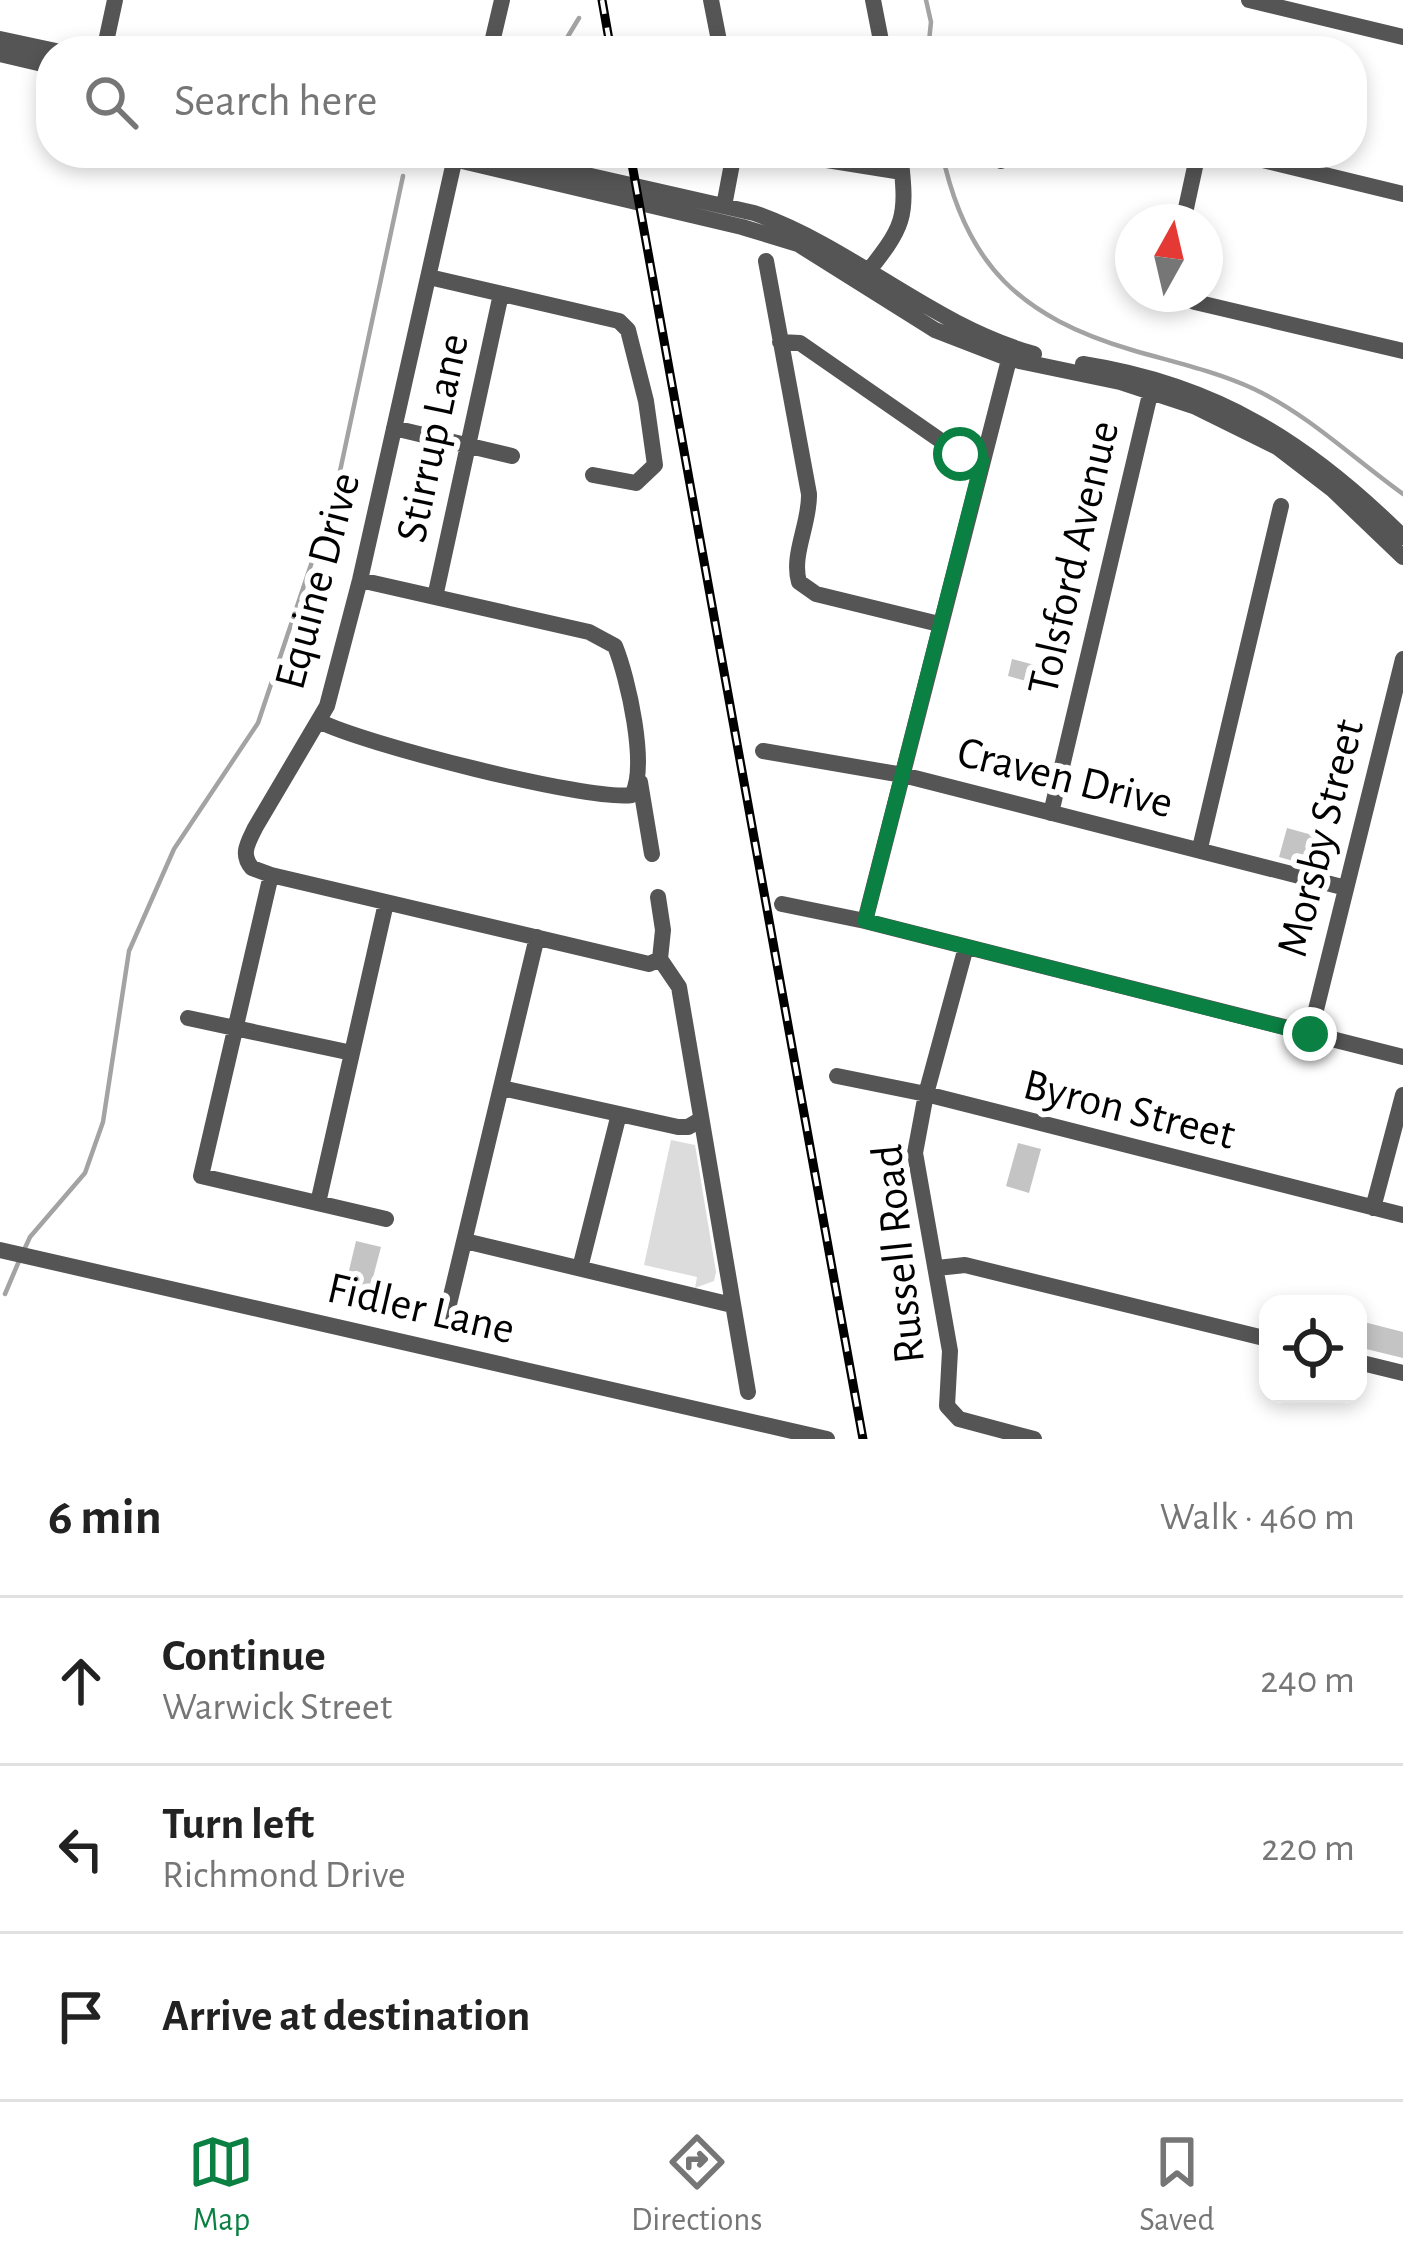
<!DOCTYPE html>
<meta charset="utf-8">
<style>
body{margin:0;font-family:"Alegreya Sans",sans-serif;background:#f6f6f6;color:#222}
.controls{position:absolute;right:36px;bottom:36px;display:grid;overflow:hidden;border-radius:24px;box-shadow:0 6px 18px #0003}
.controls button{width:108px;height:108px;display:grid;place-items:center;padding:0;border:0;border-bottom:3px solid #e0e0e0;background:#fff;color:#222;font:60px sans-serif}
.compass{position:absolute;left:1115px;top:204px;width:108px;height:108px;border-radius:50%;background:#fff;box-shadow:0 6px 18px #0003;rotate:8deg}
.stop{position:absolute;width:36px;height:36px;margin:-27px;border:9px solid #0b8043;border-radius:50%;background:#fff}
.stop.end{background:#0b8043;border-color:#fff;box-shadow:0 3px 12px #0008}
.list{margin:0;padding:0;list-style:none}
h2{display:flex;justify-content:space-between;align-items:center;height:156px;margin:0;padding:0 48px;font-size:51px}
h2 small{font-size:39px;font-weight:400;color:#767676}
.list li{display:grid;grid-template-columns:78px 1fr auto;gap:36px;align-items:center;box-sizing:border-box;height:168px;padding:0 48px;border-top:3px solid #e0e0e0}
.list b{display:block;font-size:45px;white-space:nowrap}
.list p{margin:0;font-size:39px;white-space:nowrap;color:#767676}
.list em{font-size:39px;font-style:normal;color:#767676}
.icon{flex:none;width:66px;height:66px;fill:none;stroke:currentColor;stroke-width:2;stroke-linecap:round;stroke-linejoin:round}
.map{position:relative;flex:none;width:1403px;height:1439px;overflow:hidden}
.search{position:absolute;background:#fff;box-shadow:0 6px 18px #0003;left:36px;right:36px;top:36px;height:132px;display:flex;align-items:center;gap:30px;box-sizing:border-box;padding:0 42px;border-radius:48px;color:#767676;font-size:45px}
.sheet{height:660px;background:#fff}
nav{display:flex;justify-content:space-around;align-items:center;box-sizing:border-box;height:168px;border-top:3px solid #e0e0e0;background:#fff;font-size:33px;color:#767676}
nav a{display:grid;justify-items:center;gap:6px}
nav .on{color:#0b8043}
.map>svg:first-child{display:block}
.green{fill:#dcdcdc}
.lines{fill:none;stroke-linecap:round;stroke-linejoin:round}
.stream{stroke:#a3a3a3;stroke-width:4.5}
.building{fill:#c4c4c4}
.street{stroke:#555;stroke-width:16}
.rail-casing{stroke:#000;stroke-width:9}
.rail{stroke:#fff;stroke-width:4.5;stroke-dasharray:14;stroke-linecap:butt}
.route{stroke:#0b8043;stroke-width:15}
.labels{text-anchor:middle;dominant-baseline:central;stroke-width:12;stroke-linejoin:round;paint-order:stroke}
.street-label{font-size:45px;fill:#000;stroke:#fff}
</style>
<div class="map">
<svg width="1403" height="1439" viewBox="0 0 1403 1439">
<rect width="100%" height="100%" fill="#fff"/>
<!-- green -->
<path class="green" d="M 671,1140 L 695,1145 L 716,1272 L 714,1281 L 695,1288 L 697,1277 L 644,1265 Z"/>
<g class="lines">
<!-- stream -->
<path class="stream" d="M 926,0 L 931,22 L 928,51
M 559,51 L 579,18
M 942,153 C 966,266 1021,317 1132,350 C 1173,362 1215,371 1254,389 C 1309,415 1354,459 1403,494
M 24,1250 L 30,1237 L 85,1173 L 103,1122 L 129,951 L 174,849 L 258,723 L 336,490 L 403,176
M 5,1294 L 19,1261"/>
</g>
<!-- building -->
<path class="building" d="M 1012,659 L 1057,671 L 1053,688 L 1008,676 Z
M 1287,828 L 1330,840 L 1322,869 L 1279,857 Z
M 1018,1143 L 1041,1149 L 1029,1193 L 1006,1186 Z
M 356,1241 L 381,1247 L 370,1289 L 346,1283 Z
M 1364,1322 L 1403,1332 L 1403,1358 L 1358,1347 Z"/>
<g class="lines">
<!-- street -->
<path class="street" d="M 711,0 L 721,51
M 873,0 L 883,51
M 1249,0 L 1403,37
M 0,39 L 56,51
M 104,51 L 115,0
M 490,51 L 502,0
M 0,54 L 51,66
M 428,153 L 742,227 L 798,244 L 935,330 L 1010,359 L 1120,382 L 1196,407 L 1277,447 L 1333,490 L 1403,557
M 456,153 L 360,580 L 327,706 L 255,828 C 248,843 240,854 252,868 L 271,875 L 649,964 L 660,959
M 490,153 L 754,213 C 854,248 931,325 1034,354
M 783,153 L 902,172
M 1234,153 L 1403,194
M 1001,161 L 1002,153
M 724,206 L 734,153
M 1183,222 L 1198,153
M 766,261 L 809,494 C 810,523 791,555 799,582 L 816,594 L 939,624
M 429,277 L 619,321 L 628,330 L 646,401 L 655,465 L 636,483 L 593,475
M 863,278 C 905,225 908,220 900,153
M 1179,294 L 1195,302 L 1403,351
M 780,342 L 800,343 L 960,454 L 983,461
M 1083,364 C 1217,385 1308,443 1403,537
M 394,428 L 512,456
M 435,597 L 501,294
M 319,721 C 360,743 590,802 632,795 C 648,766 628,678 615,646 L 589,632 L 360,580
M 763,751 L 903,775 L 1346,888
M 640,782 L 652,854
M 1051,813 L 1151,390
M 1200,848 L 1281,506
M 271,875 L 201,1176 L 386,1219
M 658,897 L 663,930 L 660,959 L 679,987 L 748,1392
M 782,904 L 865,921 L 1403,1057
M 865,921 L 1012,348
M 966,947 L 926,1094 L 915,1153 L 950,1351 L 947,1406 L 959,1419 L 1034,1439
M 188,1018 L 352,1053
M 1310,1034 L 1403,659
M 837,1076 L 926,1094 L 1403,1215
M 502,1088 L 678,1127 L 688,1127 L 700,1120
M 318,1203 L 386,903
M 1373,1208 L 1403,1095
M 465,1241 L 732,1305
M 0,1250 L 827,1439
M 580,1268 L 619,1114
M 937,1268 L 965,1265 L 1268,1339
M 444,1325 L 537,937
M 1358,1362 L 1403,1373"/>
<defs>
<path id="rail" d="M 602,0 L 611,51
M 630,153 L 863,1439"/>
</defs>
<!-- rail casing -->
<use href="#rail" class="rail-casing"/>
<!-- rail -->
<use href="#rail" class="rail"/>
</g>
<g class="lines">
<!-- route -->
<path class="route" d="M 960,454 L 982,461 L 865,921 L 1310,1034"/>
</g>
<g class="labels">
<!-- street labels -->
<g class="street-label">
<text transform="translate(433 438) rotate(-78)">Stirrup Lane</text>
<text transform="translate(1074 558) rotate(-77)">Tolsford Avenue</text>
<text transform="translate(318 581) rotate(-75)">Equine Drive</text>
<text transform="translate(1065 778) rotate(14)">Craven Drive</text>
<text transform="translate(1321 838) rotate(-76)">Morsby Street</text>
<text transform="translate(1129 1110) rotate(14)">Byron Street</text>
<text transform="translate(899 1254) rotate(-96)">Russell Road</text>
<text transform="translate(421 1309) rotate(13)">Fidler Lane</text>
</g>
</g>
</svg>
<div class="controls">
<button><svg class="icon" aria-label="locate" viewBox="0 0 24 24"><circle cx="12" cy="12" r="6"/><path d="M12 2v4M12 18v4M2 12h4M18 12h4"/></svg></button>
</div>
<svg class="compass" viewBox="-18 -18 36 36"><path d="M0-13l5 13h-10z" fill="#e53935"/><path d="M0 13l5-13h-10z" fill="#767676"/></svg>
<div class="stop" style="left:960px;top:454px"></div>
<div class="stop end" style="left:1310px;top:1034px"></div>
<div class="search"><svg class="icon" aria-label="search" viewBox="0 0 24 24"><circle cx="10" cy="10" r="6"/><path d="M15 15l6 6"/></svg>Search here</div>
</div>
<section class="sheet">
<h2>6 min<small>Walk · 460 m</small></h2>
<ul class="list">
<li><svg class="icon" aria-label="ahead" viewBox="0 0 24 24"><path d="M12 20V5M6 11l6-6 6 6"/></svg><div><b>Continue</b><p>Warwick Street</p></div><em>240 m</em></li>
<li><svg class="icon" aria-label="left" viewBox="0 0 24 24"><path d="M17 20v-9H6M10 6l-5 5 5 5"/></svg><div><b>Turn left</b><p>Richmond Drive</p></div><em>220 m</em></li>
<li><svg class="icon" aria-label="arrive" viewBox="0 0 24 24"><path d="M6 21V4h12l-3 4 3 4H6"/></svg><div><b>Arrive at destination</b></div></li>
</ul>
</section>
<nav>
<a class="on"><svg class="icon" aria-label="map" viewBox="0 0 24 24"><path d="M3 6l6-2 6 2 6-2v14l-6 2-6-2-6 2zM9 4v14M15 6v14"/></svg>Map</a>
<a><svg class="icon" aria-label="directions" viewBox="0 0 24 24"><path d="M12 3l9 9-9 9-9-9zM9 14v-3h6M13 9l2 2-2 2"/></svg>Directions</a>
<a><svg class="icon" aria-label="saved" viewBox="0 0 24 24"><path d="M7 4h10v16l-5-4-5 4z"/></svg>Saved</a>
</nav>
